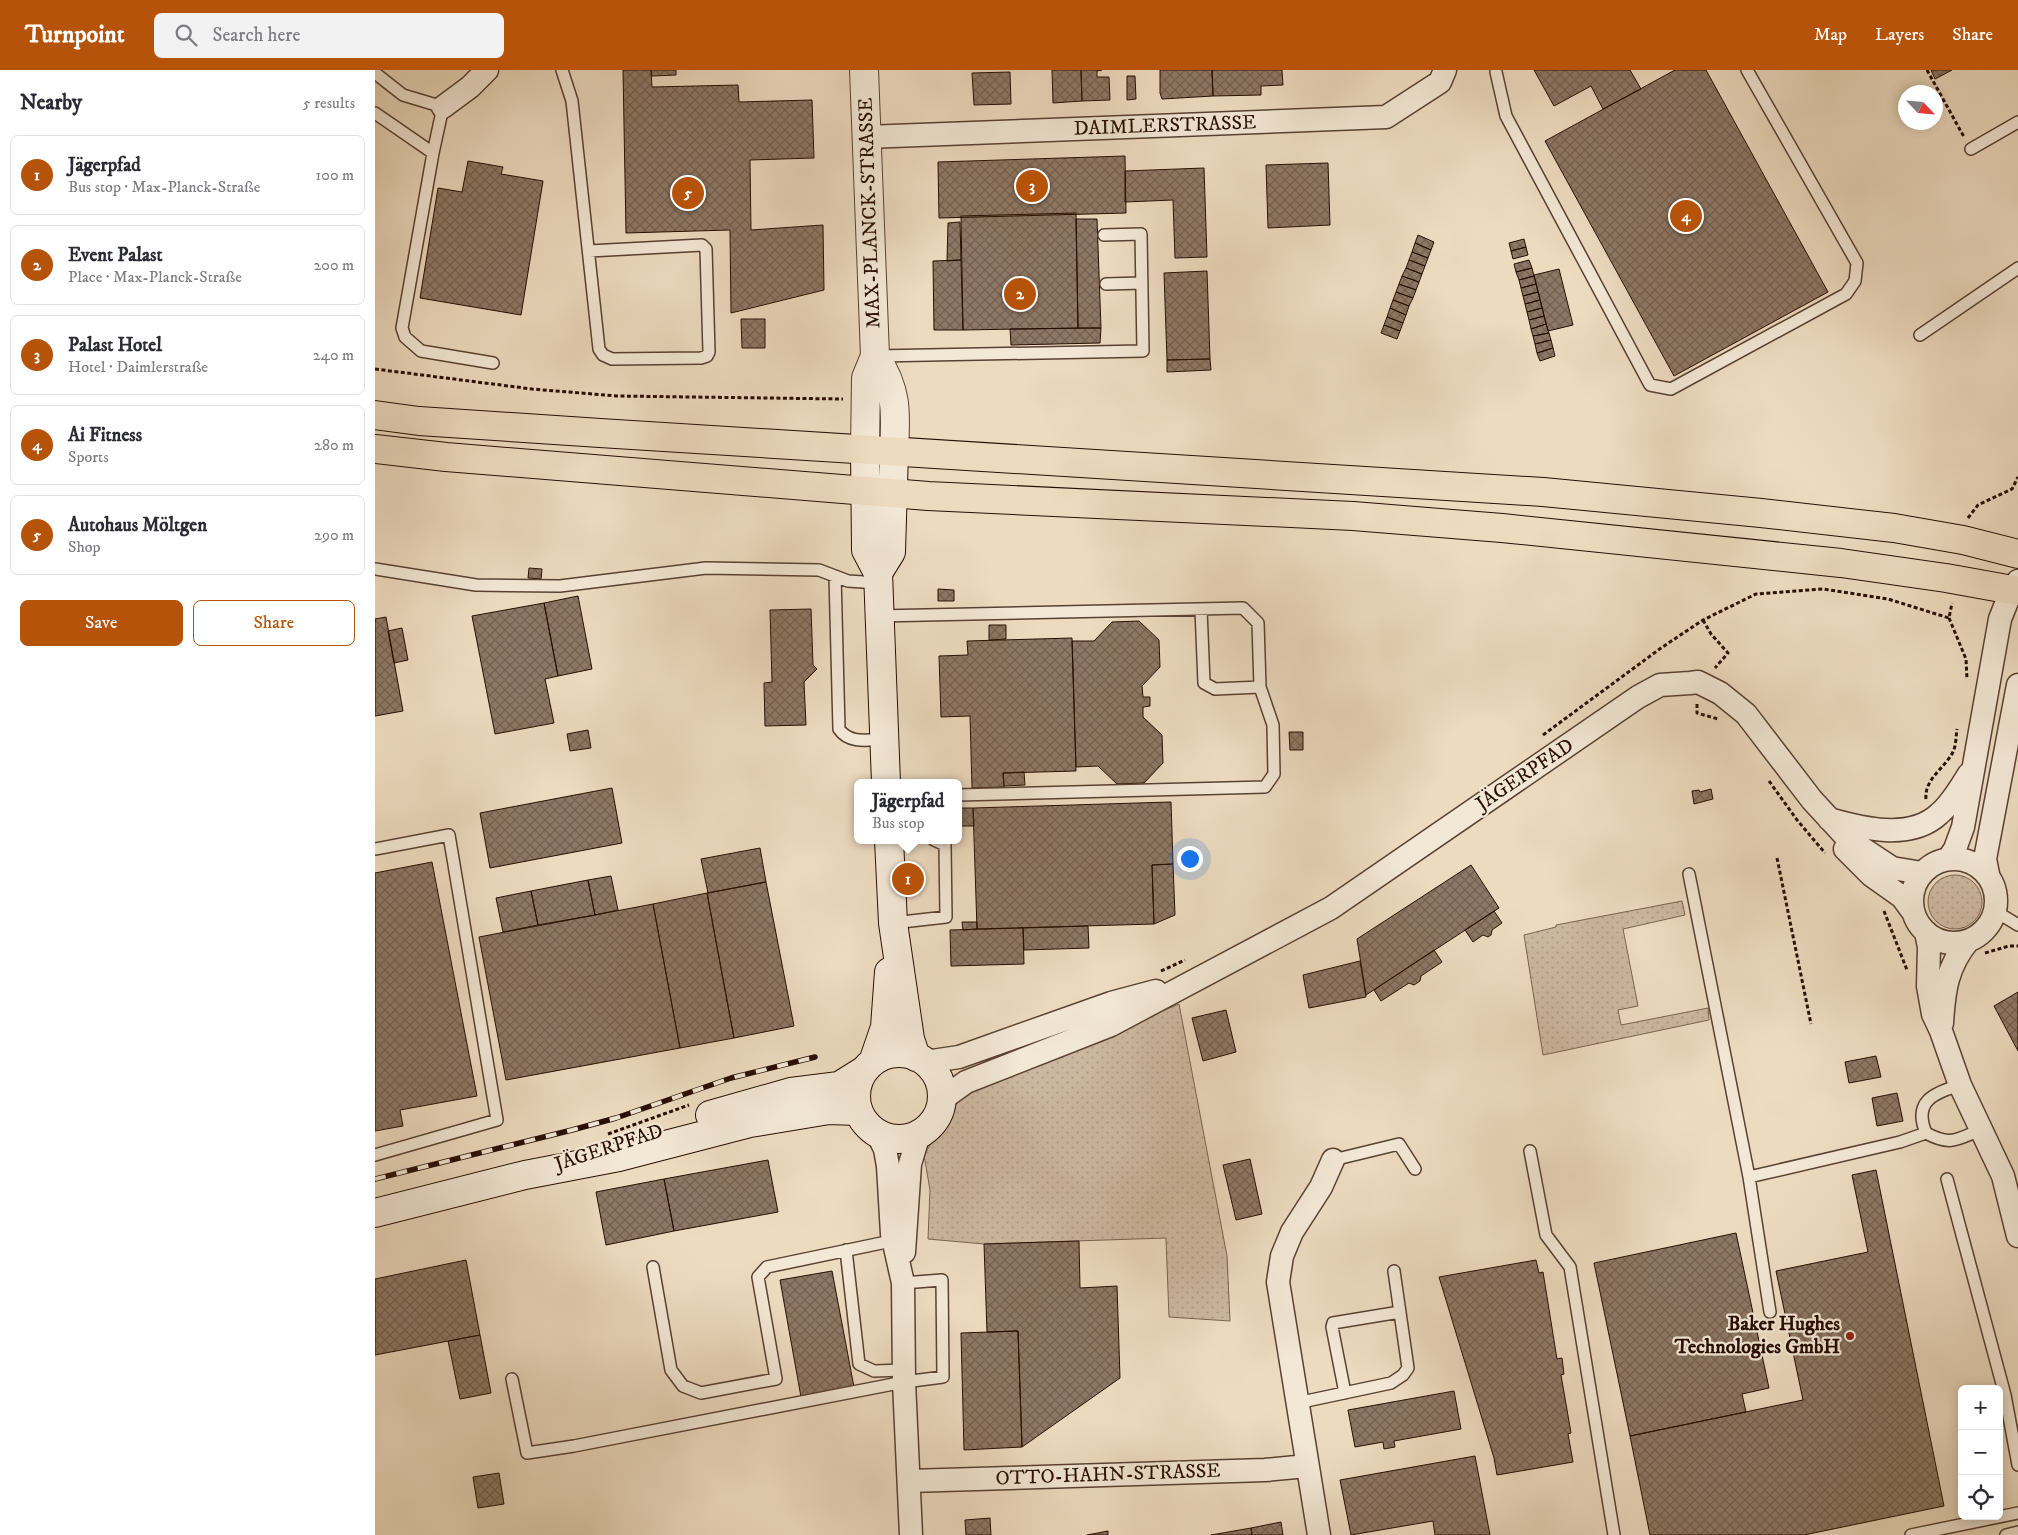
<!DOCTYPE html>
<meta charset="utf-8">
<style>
body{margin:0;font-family:"IM FELL DW Pica",serif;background:#f2f2f3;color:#2b2b33}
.controls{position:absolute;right:15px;bottom:15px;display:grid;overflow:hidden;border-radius:8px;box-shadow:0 2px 12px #0003}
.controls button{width:45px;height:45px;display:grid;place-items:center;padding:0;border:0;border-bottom:1px solid #e1e1e2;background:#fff;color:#2b2b33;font:25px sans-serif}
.compass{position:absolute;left:1523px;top:15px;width:45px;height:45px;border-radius:50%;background:#fff;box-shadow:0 2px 12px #0003;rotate:116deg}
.you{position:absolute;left:814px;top:788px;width:18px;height:18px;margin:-12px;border:4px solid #fff;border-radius:50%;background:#1a73e8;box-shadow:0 0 0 8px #1a73e833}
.badge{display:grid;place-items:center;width:32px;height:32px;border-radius:50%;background:#b45309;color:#fff;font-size:16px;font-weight:700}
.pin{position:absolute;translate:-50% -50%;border:2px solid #fff;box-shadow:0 1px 5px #0006}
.popup{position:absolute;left:479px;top:709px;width:108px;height:65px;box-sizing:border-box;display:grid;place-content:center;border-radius:8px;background:#fff;filter:drop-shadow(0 1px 4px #0005);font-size:16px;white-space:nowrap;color:#7c7c81}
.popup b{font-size:19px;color:#2b2b33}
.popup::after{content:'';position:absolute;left:50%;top:100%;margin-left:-10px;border:10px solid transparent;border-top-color:#fff}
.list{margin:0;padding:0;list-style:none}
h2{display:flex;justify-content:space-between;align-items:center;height:65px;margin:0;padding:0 20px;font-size:21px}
h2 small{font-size:16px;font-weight:400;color:#7c7c81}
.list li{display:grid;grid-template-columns:32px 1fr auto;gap:15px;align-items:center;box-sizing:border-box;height:80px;margin:0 10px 10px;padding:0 10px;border:1px solid #e1e1e2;border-radius:8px}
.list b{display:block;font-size:19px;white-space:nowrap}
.list p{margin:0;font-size:16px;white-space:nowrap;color:#7c7c81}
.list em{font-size:16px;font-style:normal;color:#7c7c81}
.actions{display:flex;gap:10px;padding:15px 20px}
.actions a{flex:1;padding:11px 0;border:1px solid #b45309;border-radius:8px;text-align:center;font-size:18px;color:#b45309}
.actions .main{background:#b45309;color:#fff}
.icon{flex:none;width:28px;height:28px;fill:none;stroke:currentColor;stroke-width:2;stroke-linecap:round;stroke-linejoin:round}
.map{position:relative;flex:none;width:1643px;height:1465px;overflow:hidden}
header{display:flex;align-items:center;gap:30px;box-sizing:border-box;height:70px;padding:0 25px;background:#b45309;color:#fff}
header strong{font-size:24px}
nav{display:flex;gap:28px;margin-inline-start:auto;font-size:18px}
.search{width:350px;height:45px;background:#f2f2f3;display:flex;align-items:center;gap:12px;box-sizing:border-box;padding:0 18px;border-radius:8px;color:#7c7c81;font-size:19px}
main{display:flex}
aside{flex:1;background:#fff}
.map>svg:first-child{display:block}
.grass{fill:url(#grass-dots);stroke:#7a6252}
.building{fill:url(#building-cross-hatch);stroke:#280d03}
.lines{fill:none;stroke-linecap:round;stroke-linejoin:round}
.service-casing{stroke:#594032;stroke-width:14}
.minor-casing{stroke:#594032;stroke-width:25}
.tertiary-casing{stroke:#594032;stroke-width:30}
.secondary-casing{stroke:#280d03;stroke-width:30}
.primary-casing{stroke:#280d03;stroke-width:30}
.path{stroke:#280d03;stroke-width:3;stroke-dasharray:4 2.5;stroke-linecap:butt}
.service{stroke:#f3e8d6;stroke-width:11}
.minor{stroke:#f3e8d6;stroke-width:22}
.tertiary{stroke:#f3e8d6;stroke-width:28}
.secondary{stroke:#f3e8d6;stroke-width:28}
.primary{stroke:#eddbc0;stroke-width:28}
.rail-casing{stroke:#280d03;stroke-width:5.5}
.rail{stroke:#f3e8d6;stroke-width:4;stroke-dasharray:11;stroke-linecap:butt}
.poi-dot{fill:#8f2418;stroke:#f3e8d6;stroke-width:2}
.labels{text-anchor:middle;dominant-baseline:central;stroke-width:4.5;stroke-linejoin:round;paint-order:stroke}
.street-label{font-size:20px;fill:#280d03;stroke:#f3e8d6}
.poi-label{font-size:20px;font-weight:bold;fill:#280d03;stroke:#f3e8d6;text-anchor:end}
</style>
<header>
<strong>Turnpoint</strong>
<div class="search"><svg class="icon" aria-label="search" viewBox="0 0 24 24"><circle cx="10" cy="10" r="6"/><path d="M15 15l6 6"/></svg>Search here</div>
<nav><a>Map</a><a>Layers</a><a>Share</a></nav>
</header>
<main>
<aside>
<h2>Nearby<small>5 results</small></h2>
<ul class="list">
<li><span class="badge">1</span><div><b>Jägerpfad</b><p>Bus stop · Max-Planck-Straße</p></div><em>100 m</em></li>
<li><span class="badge">2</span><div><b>Event Palast</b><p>Place · Max-Planck-Straße</p></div><em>200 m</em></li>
<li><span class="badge">3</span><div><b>Palast Hotel</b><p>Hotel · Daimlerstraße</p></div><em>240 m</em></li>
<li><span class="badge">4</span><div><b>Ai Fitness</b><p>Sports</p></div><em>280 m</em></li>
<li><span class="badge">5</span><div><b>Autohaus Möltgen</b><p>Shop</p></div><em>290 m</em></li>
</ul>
<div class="actions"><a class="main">Save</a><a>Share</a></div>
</aside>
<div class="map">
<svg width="1643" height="1465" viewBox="0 0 1643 1465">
<defs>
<pattern id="grass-dots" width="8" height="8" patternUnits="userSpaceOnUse" patternTransform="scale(1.25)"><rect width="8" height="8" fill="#ccb8a0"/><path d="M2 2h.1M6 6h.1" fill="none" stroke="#af9d88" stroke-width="1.8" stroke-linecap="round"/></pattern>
<pattern id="building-cross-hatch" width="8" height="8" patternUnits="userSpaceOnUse" patternTransform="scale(1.25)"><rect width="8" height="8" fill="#8e7865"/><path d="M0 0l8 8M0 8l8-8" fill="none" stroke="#746151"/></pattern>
</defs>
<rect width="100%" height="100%" fill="#eddbc0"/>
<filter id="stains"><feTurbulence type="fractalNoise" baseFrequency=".004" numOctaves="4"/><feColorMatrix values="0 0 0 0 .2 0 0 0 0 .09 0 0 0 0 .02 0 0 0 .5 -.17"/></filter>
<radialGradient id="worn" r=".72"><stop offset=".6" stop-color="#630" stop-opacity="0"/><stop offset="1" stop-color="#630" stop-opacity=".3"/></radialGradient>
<!-- grass -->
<path class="grass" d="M1553 832a27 27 0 1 1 54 0a27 27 0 1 1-54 0Z
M 1307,831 L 1310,845 L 1248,859 L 1263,936 L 1243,940 L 1246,955 L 1333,938 L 1334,950 L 1168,985 L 1149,865 L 1181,857 L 1181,855 Z
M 804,934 L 852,1186 L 855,1251 L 794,1247 L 791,1168 L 609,1174 L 553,1169 L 555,1120 L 549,1085 L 581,1033 L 602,1012 L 697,979 Z"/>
<!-- building -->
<path class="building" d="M 248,0 L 276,0 L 277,17 L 363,15 L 364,32 L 437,30 L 439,88 L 375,90 L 376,160 L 448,155 L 449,220 L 356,243 L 355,160 L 251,163 Z
M 276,0 L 301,0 L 301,5 L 277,6 Z
M 677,0 L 706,0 L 707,31 L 678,33 Z
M 706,0 L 727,0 L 722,1 L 722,7 L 734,7 L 735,30 L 707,31 Z
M 785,0 L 837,0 L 838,26 L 787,29 L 785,23 Z
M 837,0 L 907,0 L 908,15 L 886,16 L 886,25 L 838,26 Z
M 1159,0 L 1255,0 L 1266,19 L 1228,39 L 1216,16 L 1179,36 Z
M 1300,0 L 1331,0 L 1453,222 L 1299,306 L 1170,71 Z
M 1556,0 L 1577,0 L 1560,9 Z
M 635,2 L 636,34 L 599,35 L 597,3 Z
M 752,6 L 760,6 L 761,29 L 752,30 Z
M 750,86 L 751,143 L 564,148 L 563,92 Z
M 93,91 L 128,97 L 126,104 L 168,111 L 146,245 L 45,228 L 63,118 L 87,122 Z
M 953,93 L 955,155 L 893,158 L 891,95 Z
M 829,98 L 832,187 L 800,188 L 798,130 L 750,132 L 750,101 Z
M 701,143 L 703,258 L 588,260 L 586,146 Z
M 701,149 L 722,149 L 726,258 L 703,258 Z
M 585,152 L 586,190 L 572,191 L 573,153 Z
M 1043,165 L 1059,172 L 1056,180 L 1040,173 Z
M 1149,169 L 1151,177 L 1136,181 L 1134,173 Z
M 1040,173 L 1056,180 L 1053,188 L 1037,182 Z
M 1151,177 L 1153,185 L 1138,189 L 1136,181 Z
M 1037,182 L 1053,188 L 1050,196 L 1034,190 Z
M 586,190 L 588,260 L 559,260 L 558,191 Z
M 1034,190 L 1050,196 L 1047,204 L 1031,198 Z
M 1154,190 L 1157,198 L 1141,202 L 1139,194 Z
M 1031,198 L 1047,204 L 1044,212 L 1027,206 Z
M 1157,198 L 1159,206 L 1144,210 L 1141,202 Z
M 1184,199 L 1198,255 L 1173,261 L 1159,205 Z
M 832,201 L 835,289 L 792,290 L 789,203 Z
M 1027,206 L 1044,212 L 1041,220 L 1024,214 Z
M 1159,206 L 1161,214 L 1146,218 L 1144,210 Z
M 1024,214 L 1041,220 L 1038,228 L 1021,222 Z
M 1161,214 L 1163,222 L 1148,226 L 1146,218 Z
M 1021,222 L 1038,228 L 1034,236 L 1018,230 Z
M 1163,222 L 1165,230 L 1150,234 L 1148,226 Z
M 1018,230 L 1034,236 L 1031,245 L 1015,238 Z
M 1165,230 L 1167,238 L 1152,242 L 1150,234 Z
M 1015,238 L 1031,245 L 1028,253 L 1012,247 Z
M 1167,238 L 1169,246 L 1154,250 L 1152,242 Z
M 1169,246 L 1171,254 L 1156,259 L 1154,250 Z
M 1012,247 L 1028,253 L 1025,261 L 1009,255 Z
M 366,249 L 390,249 L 390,278 L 367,278 Z
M 1171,254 L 1174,263 L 1158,266 L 1156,259 Z
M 1009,255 L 1025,261 L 1022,269 L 1006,263 Z
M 726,258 L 725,273 L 636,275 L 635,259 Z
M 1174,263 L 1176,270 L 1160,274 L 1158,266 Z
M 1176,270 L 1178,278 L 1162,283 L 1160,274 Z
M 1178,278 L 1180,286 L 1165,291 L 1162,283 Z
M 835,289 L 836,300 L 792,302 L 792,290 Z
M 154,498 L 167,499 L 166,509 L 153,508 Z
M 563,519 L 579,520 L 579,531 L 563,531 Z
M 203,526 L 217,599 L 183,606 L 169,533 Z
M 169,533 L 183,606 L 170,609 L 179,653 L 120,664 L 97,546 Z
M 436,539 L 438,595 L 442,599 L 429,612 L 431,655 L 390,656 L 389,613 L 397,612 L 395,540 Z
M 11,547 L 28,641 L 0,646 L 0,549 Z
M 764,551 L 784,570 L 785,597 L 767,616 L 768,627 L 775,627 L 775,636 L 768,637 L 768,647 L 787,665 L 788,693 L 769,713 L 742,714 L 723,696 L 701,697 L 697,571 L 719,571 L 737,552 Z
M 614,555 L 631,555 L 631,569 L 614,570 Z
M 27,558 L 33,590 L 19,593 L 13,561 Z
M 697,568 L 701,701 L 628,703 L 629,717 L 597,718 L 595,646 L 566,647 L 564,586 L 593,585 L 592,571 Z
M 213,660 L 216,678 L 195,681 L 192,664 Z
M 914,662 L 928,662 L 928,680 L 915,680 Z
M 649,702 L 650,715 L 629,716 L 628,703 Z
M 237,718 L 247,773 L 115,798 L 105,743 Z
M 1336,719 L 1338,729 L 1319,734 L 1317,721 L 1324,720 L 1325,722 Z
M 796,732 L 798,794 L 777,795 L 779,854 L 602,859 L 598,738 Z
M 583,738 L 598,738 L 599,756 L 583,756 Z
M 385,778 L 391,812 L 333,823 L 326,789 Z
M 57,792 L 102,1026 L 25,1040 L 28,1056 L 0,1061 L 0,803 Z
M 798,794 L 800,845 L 779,854 L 777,795 Z
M 1096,795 L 1124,838 L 991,925 L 982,869 Z
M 236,806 L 243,840 L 220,845 L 213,810 Z
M 213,810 L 220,845 L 163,855 L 156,821 Z
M 391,812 L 419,956 L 359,968 L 332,823 Z
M 156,821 L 163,855 L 128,862 L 121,828 Z
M 332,823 L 359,968 L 305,978 L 278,834 Z
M 278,834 L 305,978 L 131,1010 L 104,867 Z
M 1119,841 L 1127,853 L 1117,860 L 1116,865 L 1113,867 L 1108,865 L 1098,872 L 1090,860 Z
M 587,852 L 602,852 L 602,859 L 588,860 Z
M 713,856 L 714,878 L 649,880 L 648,858 Z
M 648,858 L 649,894 L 576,896 L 575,860 Z
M 1059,880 L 1067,892 L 1046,906 L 1045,911 L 1039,915 L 1034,913 L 1006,931 L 999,920 Z
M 985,891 L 991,927 L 934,938 L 928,905 Z
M 1643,922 L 1643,981 L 1619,936 Z
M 851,940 L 861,982 L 828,991 L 817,948 Z
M 1501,986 L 1506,1007 L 1474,1013 L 1470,992 Z
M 1522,1023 L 1528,1051 L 1502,1056 L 1497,1028 Z
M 875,1089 L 887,1144 L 861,1150 L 848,1095 Z
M 393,1090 L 403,1142 L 299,1161 L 289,1109 Z
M 1501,1100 L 1569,1436 L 1429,1465 L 1275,1465 L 1255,1366 L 1428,1330 L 1401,1201 L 1493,1182 L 1477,1105 Z
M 289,1109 L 299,1161 L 231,1175 L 221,1122 Z
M 1361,1163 L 1394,1318 L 1367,1324 L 1371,1342 L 1255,1366 L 1219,1193 Z
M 704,1171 L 705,1218 L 742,1216 L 745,1308 L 647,1377 L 643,1261 L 612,1262 L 609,1174 Z
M 91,1190 L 105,1265 L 0,1285 L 0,1209 Z
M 1161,1190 L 1164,1203 L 1168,1202 L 1182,1289 L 1187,1288 L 1189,1304 L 1186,1305 L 1196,1363 L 1193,1364 L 1198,1392 L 1122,1405 L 1119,1388 L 1064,1207 Z
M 457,1201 L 479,1317 L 426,1327 L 405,1210 Z
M 643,1261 L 647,1377 L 589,1380 L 586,1263 Z
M 105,1265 L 116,1323 L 85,1329 L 73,1271 Z
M 1079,1321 L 1086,1359 L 1019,1371 L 1020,1377 L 1009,1379 L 1008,1372 L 980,1377 L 973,1340 Z
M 1100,1386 L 1115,1465 L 1060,1465 L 1058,1451 L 976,1465 L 965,1410 Z
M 124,1403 L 129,1434 L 103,1438 L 98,1407 Z
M 615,1448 L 616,1465 L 591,1465 L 590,1450 Z
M 906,1452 L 908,1465 L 877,1465 L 876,1458 Z
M 876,1458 L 877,1465 L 836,1465 Z
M 733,1461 L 733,1465 L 712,1465 Z"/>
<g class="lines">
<defs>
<path id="service" d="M 187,0 L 197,31 L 224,279 L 228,285 L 237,289 L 326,288 L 332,286 L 334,282 L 331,179 L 327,175 L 214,181
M 1121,2 L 1131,46 L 1275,315 L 1296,319 L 1471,224 L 1480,211 L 1482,193 L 1372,0
M 0,3 L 28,25 L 68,37 L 58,83 L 27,258 L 30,267 L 46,281 L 118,293
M 0,43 L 58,83
M 1596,79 L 1643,52
M 731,214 L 767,213
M 1545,265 L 1643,198
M 502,286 L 768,281 L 766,164 L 729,165
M 0,499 L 101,515 L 185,516 L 331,498 L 444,500 L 473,511 L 503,513
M 460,506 L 464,659 C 474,674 493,670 509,669
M 826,539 L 829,613 L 840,619 L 885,617
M 504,546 L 868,538 L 883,553 L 885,617 L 898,655 L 899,704 L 890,717 L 583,725
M 0,779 L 74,765 L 122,1050 L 0,1085
M 1314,804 L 1374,1107
M 1620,841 L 1643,855
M 518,853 L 571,847 L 570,775 L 559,770
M 1585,1015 C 1558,1023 1538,1032 1551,1063 C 1575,1076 1581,1070 1605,1060
M 1155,1081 L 1171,1165 L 1195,1197 L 1239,1465
M 958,1090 L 1024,1074 L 1040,1099
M 1572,1109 L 1630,1325 L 1643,1395
M 471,1180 L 484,1294 L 499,1301 L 529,1300
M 278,1197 L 296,1300 L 308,1316 L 326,1323 L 401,1309 L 383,1207 L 392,1197 L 521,1170
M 1395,1242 L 1374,1107 L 1525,1072 L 1551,1063
M 137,1309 L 152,1383 L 199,1376 L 529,1312 L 568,1307 L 567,1210 L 528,1213
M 970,1323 L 957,1257 L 958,1253 L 1025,1242
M 922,1333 L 1016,1313 L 1028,1305 L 1033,1298 L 1019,1201
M 1536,1465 L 1643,1443
M 1631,1465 L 1643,1462"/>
<path id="minor" d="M 68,37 L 95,17 L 112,0
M 491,67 L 1011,47 L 1065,12 L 1070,0
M 1454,749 C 1486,758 1535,771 1564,744 C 1577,733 1585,718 1594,704
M 1470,779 L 1496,805 L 1527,827 L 1538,842
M 1574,788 L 1580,779 L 1588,757 L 1625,549 L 1637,519 L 1643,511
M1537 831a42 42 0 1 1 84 0a42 42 0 1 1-84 0Z
M 1613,804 L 1610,789 L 1643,615
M 1551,862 L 1554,877 L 1553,916 L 1558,944 L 1566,961 L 1585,1015 L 1628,1106 L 1643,1166
M 1567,953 C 1569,920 1572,897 1593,871
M 550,992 L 584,987 L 736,933 L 781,921
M 566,1030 L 591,1012 L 736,955 L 956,838 L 1263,627 L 1285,615 L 1315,613 L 1323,612 L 1345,623 L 1371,644 L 1437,730 L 1473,769 L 1517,798 L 1547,803
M 502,1063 L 510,1079 L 513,1096 L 517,1164 L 528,1213 L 529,1312 L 536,1465
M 529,1182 L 535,1094 L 544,1064
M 534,1411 L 890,1400 L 932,1396
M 944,1465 L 903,1212 L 907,1186 L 917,1162 L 946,1117 L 958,1090"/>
<path id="tertiary" d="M 489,0 L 500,286 L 491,308 L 490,380
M 500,286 C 523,321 521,342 519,382"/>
<path id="secondary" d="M 490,380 L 491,480 L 503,503 L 511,713
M 503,503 L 516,482 L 519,382
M 514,770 L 518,853 L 535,969 L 541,987
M481 1026a43 43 0 1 1 86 0a43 43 0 1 1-86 0Z
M 498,992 L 510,957 L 514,902
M 335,1045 L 416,1022 L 464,1016 L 488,1001
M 0,1143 L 150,1105 L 244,1087 L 375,1053 L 454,1040 L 483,1041"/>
<path id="primary" d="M 0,345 L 44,351 L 225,363 L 1168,422 L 1386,443 L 1519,458 L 1588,470 L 1643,484
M 0,379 L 71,387 L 553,426 L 978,446 L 1127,458 L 1466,493 L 1571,508 L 1643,521"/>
</defs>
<!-- service casing -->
<use href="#service" class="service-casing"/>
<!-- minor casing -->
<use href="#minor" class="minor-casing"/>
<!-- tertiary casing -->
<use href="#tertiary" class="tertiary-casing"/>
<!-- secondary casing -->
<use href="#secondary" class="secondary-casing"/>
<!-- primary casing -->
<use href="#primary" class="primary-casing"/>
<!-- path -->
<path class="path" d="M 1552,0 L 1589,67
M 0,299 L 157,319 L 242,326 L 468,329
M 1593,448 L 1603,435 L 1637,419 L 1643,407
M 1574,548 L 1591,589 L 1592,609
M 1328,550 L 1336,564 L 1353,583 L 1340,598
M 1322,634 L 1322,643 L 1343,649
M 1168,665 L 1286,578 L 1328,550 L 1381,524 L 1448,519 L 1513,529 L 1574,548 L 1577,533
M 1394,711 L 1422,750 L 1450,783
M 1551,729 C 1549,709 1570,698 1578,682 C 1581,676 1581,666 1582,659
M 1402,788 L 1436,954
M 1509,841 L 1532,900
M 1610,883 L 1634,876 L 1643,876
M 786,901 L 810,890
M 233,1064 L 314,1035"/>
<!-- service -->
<use href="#service" class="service"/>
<!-- minor -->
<use href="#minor" class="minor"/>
<!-- tertiary -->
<use href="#tertiary" class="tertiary"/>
<!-- secondary -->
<use href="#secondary" class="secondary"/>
<!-- primary -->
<use href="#primary" class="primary"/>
<defs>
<path id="rail" d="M 0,1109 L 197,1060 L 241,1048 L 356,1008 L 440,987"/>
</defs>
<!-- rail casing -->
<use href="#rail" class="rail-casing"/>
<!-- rail -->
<use href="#rail" class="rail"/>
</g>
<!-- markers -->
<circle class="poi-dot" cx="1475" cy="1266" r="5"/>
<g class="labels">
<!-- street labels -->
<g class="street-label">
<text transform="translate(790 56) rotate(-2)">DAIMLERSTRASSE</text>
<text transform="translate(495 143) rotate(-92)">MAX-PLANCK-STRASSE</text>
<text transform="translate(1150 705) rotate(-34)">JÄGERPFAD</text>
<text transform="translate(234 1078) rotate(-18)">JÄGERPFAD</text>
<text transform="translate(733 1405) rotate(-2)">OTTO-HAHN-STRASSE</text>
</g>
<!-- poi labels -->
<g class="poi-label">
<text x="1465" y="1254">Baker Hughes<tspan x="1465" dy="23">Technologies GmbH</tspan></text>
</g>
</g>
<rect width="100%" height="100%" filter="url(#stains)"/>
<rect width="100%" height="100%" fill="url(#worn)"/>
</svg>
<div class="controls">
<button>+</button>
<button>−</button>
<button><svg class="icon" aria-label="locate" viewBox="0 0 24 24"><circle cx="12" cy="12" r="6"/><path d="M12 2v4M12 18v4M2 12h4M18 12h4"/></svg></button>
</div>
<svg class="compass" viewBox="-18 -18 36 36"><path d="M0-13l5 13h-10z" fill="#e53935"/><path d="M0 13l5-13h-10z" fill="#7c7c81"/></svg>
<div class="you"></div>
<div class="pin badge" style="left:533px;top:809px">1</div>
<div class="popup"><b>Jägerpfad</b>Bus stop</div>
<div class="pin badge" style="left:645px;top:224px">2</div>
<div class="pin badge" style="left:657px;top:116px">3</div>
<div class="pin badge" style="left:1311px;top:146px">4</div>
<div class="pin badge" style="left:313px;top:123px">5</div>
</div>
</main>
